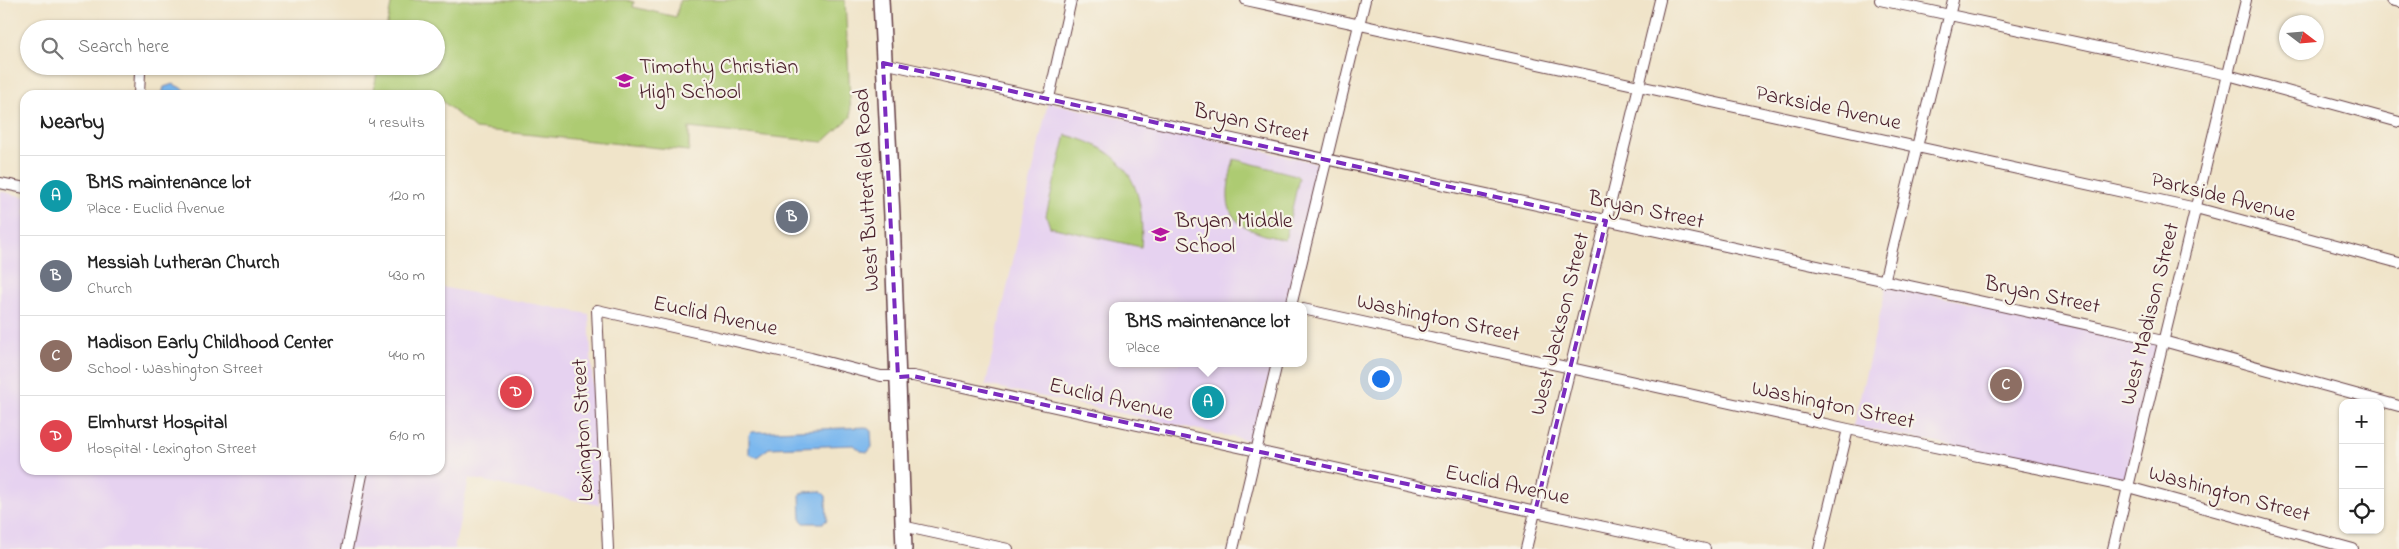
<!DOCTYPE html>
<meta charset="utf-8">
<style>
body{margin:0;font-family:"Indie Flower",sans-serif;background:#f2f2f2;color:#222}
.controls{position:absolute;right:15px;bottom:15px;display:grid;overflow:hidden;border-radius:10px;box-shadow:0 1px 4px #0004}
.controls button{width:45px;height:45px;display:grid;place-items:center;padding:0;border:0;border-bottom:1px solid #e0e0e0;background:#fff;color:#222;font:25px sans-serif}
.compass{position:absolute;left:2279px;top:15px;width:45px;height:45px;border-radius:50%;background:#fff;box-shadow:0 1px 4px #0004;rotate:106deg}
.you{position:absolute;left:1380px;top:378px;width:18px;height:18px;margin:-12px;border:4px solid #fff;border-radius:50%;background:#1a73e8;box-shadow:0 0 0 8px #1a73e833}
.badge{display:grid;place-items:center;width:32px;height:32px;border-radius:50%;background:#0f766e;color:#fff;font-size:16px;font-weight:700}
.pin{position:absolute;translate:-50% -50%;border:2px solid #fff;box-shadow:0 1px 5px #0006}
.popup{position:absolute;left:1109px;top:302px;width:198px;height:65px;box-sizing:border-box;display:grid;place-content:center;border-radius:10px;background:#fff;filter:drop-shadow(0 1px 4px #0005);font-size:16px;white-space:nowrap;color:#767676}
.popup b{font-size:19px;color:#222}
.popup::after{content:'';position:absolute;left:50%;top:100%;margin-left:-10px;border:10px solid transparent;border-top-color:#fff}
.list{margin:0;padding:0;list-style:none}
h2{display:flex;justify-content:space-between;align-items:center;height:65px;margin:0;padding:0 20px;font-size:21px}
h2 small{font-size:16px;font-weight:400;color:#767676}
.list li{display:grid;grid-template-columns:32px 1fr auto;gap:15px;align-items:center;box-sizing:border-box;height:80px;padding:0 20px;border-top:1px solid #e0e0e0}
.list b{display:block;font-size:19px;white-space:nowrap}
.list p{margin:0;font-size:16px;white-space:nowrap;color:#767676}
.list em{font-size:16px;font-style:normal;color:#767676}
.icon{flex:none;width:28px;height:28px;fill:none;stroke:currentColor;stroke-width:2;stroke-linecap:round;stroke-linejoin:round}
.map{position:relative;flex:none;width:2399px;height:549px;overflow:hidden}
.search{position:absolute;background:#fff;box-shadow:0 1px 4px #0004;left:20px;top:20px;width:425px;height:55px;display:flex;align-items:center;gap:12px;box-sizing:border-box;padding:0 18px;border-radius:28px;color:#767676;font-size:19px}
.panel{position:absolute;background:#fff;box-shadow:0 1px 4px #0004;left:20px;top:90px;width:425px;height:385px;border-radius:15px}
.map>svg:first-child{display:block}
.built{fill:#e6d2f0}
.green{fill:#adcb72;stroke:#7c754e}
.water{fill:#7cb8ee;stroke:#636c8c}
.lines{fill:none;stroke-linecap:round;stroke-linejoin:round}
.street-casing{stroke:#633d43;stroke-width:12}
.secondary-casing{stroke:#633d43;stroke-width:18}
.street{stroke:#fff;stroke-width:10}
.secondary{stroke:#fff;stroke-width:15}
.marked{fill:none;stroke:#7b2cbf;stroke-width:4;stroke-dasharray:10 6;stroke-linejoin:round}
.labels{text-anchor:middle;dominant-baseline:central;stroke-width:4.5;stroke-linejoin:round;paint-order:stroke}
.poi-label{font-size:22px;fill:#4a1f2b;stroke:#f7f3e8;text-anchor:start}
.street-label{font-size:22px;fill:#4a1f2b;stroke:#f7f3e8}
</style>
<div class="map">
<svg width="2399" height="549" viewBox="0 0 2399 549">
<rect width="100%" height="100%" fill="#f7f3e8"/>
<filter id="ink" filterUnits="userSpaceOnUse"><feTurbulence type="fractalNoise" baseFrequency=".02" numOctaves="2"/><feDisplacementMap in="SourceGraphic" scale="10" xChannelSelector="R" yChannelSelector="G"/><feConvolveMatrix kernelMatrix="1 2 1 2 8 2 1 2 1" color-interpolation-filters="sRGB"/></filter>
<filter id="wash" filterUnits="userSpaceOnUse"><feTurbulence type="fractalNoise" baseFrequency=".0096" numOctaves="4" result="noise"/><feDisplacementMap in="SourceGraphic" scale="20" xChannelSelector="R" yChannelSelector="G"/><feGaussianBlur stdDeviation="1.12" result="paint"/><feColorMatrix in="noise" values="0 0 0 0 0 0 0 0 0 0 0 0 0 0 0 0 0 1.4 0 .05"/><feComposite in="paint" operator="in"/></filter>
<g filter="url(#wash)">
<rect width="100%" height="100%" fill="#f0e4c9"/>
<!-- built -->
<path class="built" d="M 1048,102 L 1321,164 L 1286,306 L 1113,306 L 1113,363 L 1272,363 L 1252,441 L 986,385 L 984,392 Z
M 0,191 L 25,197 L 25,470 L 440,470 L 440,287 L 589,314 L 599,505 L 469,478 L 454,549 L 0,549 Z
M 1887,285 L 2160,344 L 2125,481 L 1853,426 Z"/>
<!-- green -->
<path class="green" d="M 392,0 L 626,0 L 634,2 L 633,7 L 676,17 L 680,0 L 845,0 L 851,117 L 823,142 L 689,128 L 689,151 L 475,129 L 440,99 L 440,95 L 373,95 L 378,66 L 436,66 L 436,29 L 386,29 Z
M 1066,135 C 1127,150 1146,186 1141,247 L 1050,227 L 1046,215 Z
M 1234,159 L 1296,175 L 1299,178 L 1285,240 C 1230,228 1219,215 1234,159 Z"/>
<!-- water -->
<path class="water" d="M 173,84 L 195,95 L 162,95 L 164,87 Z
M 866,427 L 871,431 L 872,447 L 868,452 L 861,451 L 854,445 L 769,448 L 757,457 L 749,454 L 749,435 L 752,432 Z
M 821,491 L 826,496 L 827,520 L 823,523 L 804,523 L 801,520 L 800,495 L 804,492 Z"/>
</g>
<g filter="url(#ink)">
<g class="lines">
<defs>
<path id="street" d="M 1246,0 L 2196,208 L 2399,263
M 1880,0 L 2228,75 L 2399,122
M 2391,0 L 2399,2
M 883,63 L 2163,341 L 2399,406
M 139,95 L 140,72 L 144,66
M 1049,98 L 1071,0
M 0,183 L 25,188
M 1884,282 L 1953,0
M 1291,306 L 1365,0
M 1303,309 L 1848,429 L 2128,487 L 2353,549
M 902,526 L 1008,549
M 347,549 L 363,470
M 608,549 L 597,310 L 811,358 L 881,376 L 913,376 L 1705,549
M 1233,549 L 1277,363
M 1526,549 L 1660,0
M 1819,549 L 1848,429
M 2113,549 L 2246,0"/>
<path id="secondary" d="M 881,0 L 892,216 L 904,549"/>
</defs>
<!-- street casing -->
<use href="#street" class="street-casing"/>
<!-- secondary casing -->
<use href="#secondary" class="secondary-casing"/>
<!-- street -->
<use href="#street" class="street"/>
<!-- secondary -->
<use href="#secondary" class="secondary"/>
</g>
</g>
<!-- marked area -->
<path class="marked" d="M 883,63 L 1606,221 L 1535,512 L 913,376 L 898,377 Z"/>
<!-- icons -->
<defs>
<symbol id="school-bare" viewBox="-9 -9 18 18"><path d="M0-5L7-2L0 1L-7-2ZM-4 1L0 2.5L4 1V4Q0 6-4 4Z" fill="#b5179e" stroke="#f7f3e8" stroke-width="2.5" paint-order="stroke"/></symbol>
</defs>
<g fill-rule="evenodd">
<use href="#school-bare" x="612" y="68" width="25" height="25"/>
<use href="#school-bare" x="1148" y="222" width="25" height="25"/>
</g>
<g class="labels">
<!-- poi labels -->
<g class="poi-label">
<text x="639" y="68">Timothy Christian<tspan x="639" dy="25">High School</tspan></text>
<text x="1175" y="222">Bryan Middle<tspan x="1175" dy="25">School</tspan></text>
</g>
<!-- street labels -->
<g class="street-label">
<text transform="translate(1828 109) rotate(12)">Parkside Avenue</text>
<text transform="translate(1251 124) rotate(13)">Bryan Street</text>
<text transform="translate(868 190) rotate(-93)">West Butterfield Road</text>
<text transform="translate(2223 198) rotate(14)">Parkside Avenue</text>
<text transform="translate(1646 211) rotate(12)">Bryan Street</text>
<text transform="translate(2042 296) rotate(12)">Bryan Street</text>
<text transform="translate(2151 314) rotate(-76)">West Madison Street</text>
<text transform="translate(715 317) rotate(12)">Euclid Avenue</text>
<text transform="translate(1438 319) rotate(12)">Washington Street</text>
<text transform="translate(1561 324) rotate(-76)">West Jackson Street</text>
<text transform="translate(1111 400) rotate(13)">Euclid Avenue</text>
<text transform="translate(1833 406) rotate(12)">Washington Street</text>
<text transform="translate(584 430) rotate(-93)">Lexington Street</text>
<text transform="translate(1507 486) rotate(12)">Euclid Avenue</text>
<text transform="translate(2229 495) rotate(15)">Washington Street</text>
</g>
</g>
</svg>
<div class="controls">
<button>+</button>
<button>−</button>
<button><svg class="icon" aria-label="locate" viewBox="0 0 24 24"><circle cx="12" cy="12" r="6"/><path d="M12 2v4M12 18v4M2 12h4M18 12h4"/></svg></button>
</div>
<svg class="compass" viewBox="-18 -18 36 36"><path d="M0-13l5 13h-10z" fill="#e53935"/><path d="M0 13l5-13h-10z" fill="#767676"/></svg>
<div class="you"></div>
<div class="pin badge" style="left:1208px;top:402px;background:#0f9aa8">A</div>
<div class="popup"><b>BMS maintenance lot</b>Place</div>
<div class="pin badge" style="left:792px;top:217px;background:#6b7280">B</div>
<div class="pin badge" style="left:2006px;top:385px;background:#8d6e63">C</div>
<div class="pin badge" style="left:516px;top:392px;background:#e0444e">D</div>
<div class="search"><svg class="icon" aria-label="search" viewBox="0 0 24 24"><circle cx="10" cy="10" r="6"/><path d="M15 15l6 6"/></svg>Search here</div>
<section class="panel">
<h2>Nearby<small>4 results</small></h2>
<ul class="list">
<li><span class="badge" style="background:#0f9aa8">A</span><div><b>BMS maintenance lot</b><p>Place · Euclid Avenue</p></div><em>120 m</em></li>
<li><span class="badge" style="background:#6b7280">B</span><div><b>Messiah Lutheran Church</b><p>Church</p></div><em>430 m</em></li>
<li><span class="badge" style="background:#8d6e63">C</span><div><b>Madison Early Childhood Center</b><p>School · Washington Street</p></div><em>440 m</em></li>
<li><span class="badge" style="background:#e0444e">D</span><div><b>Elmhurst Hospital</b><p>Hospital · Lexington Street</p></div><em>610 m</em></li>
</ul>
</section>
</div>
